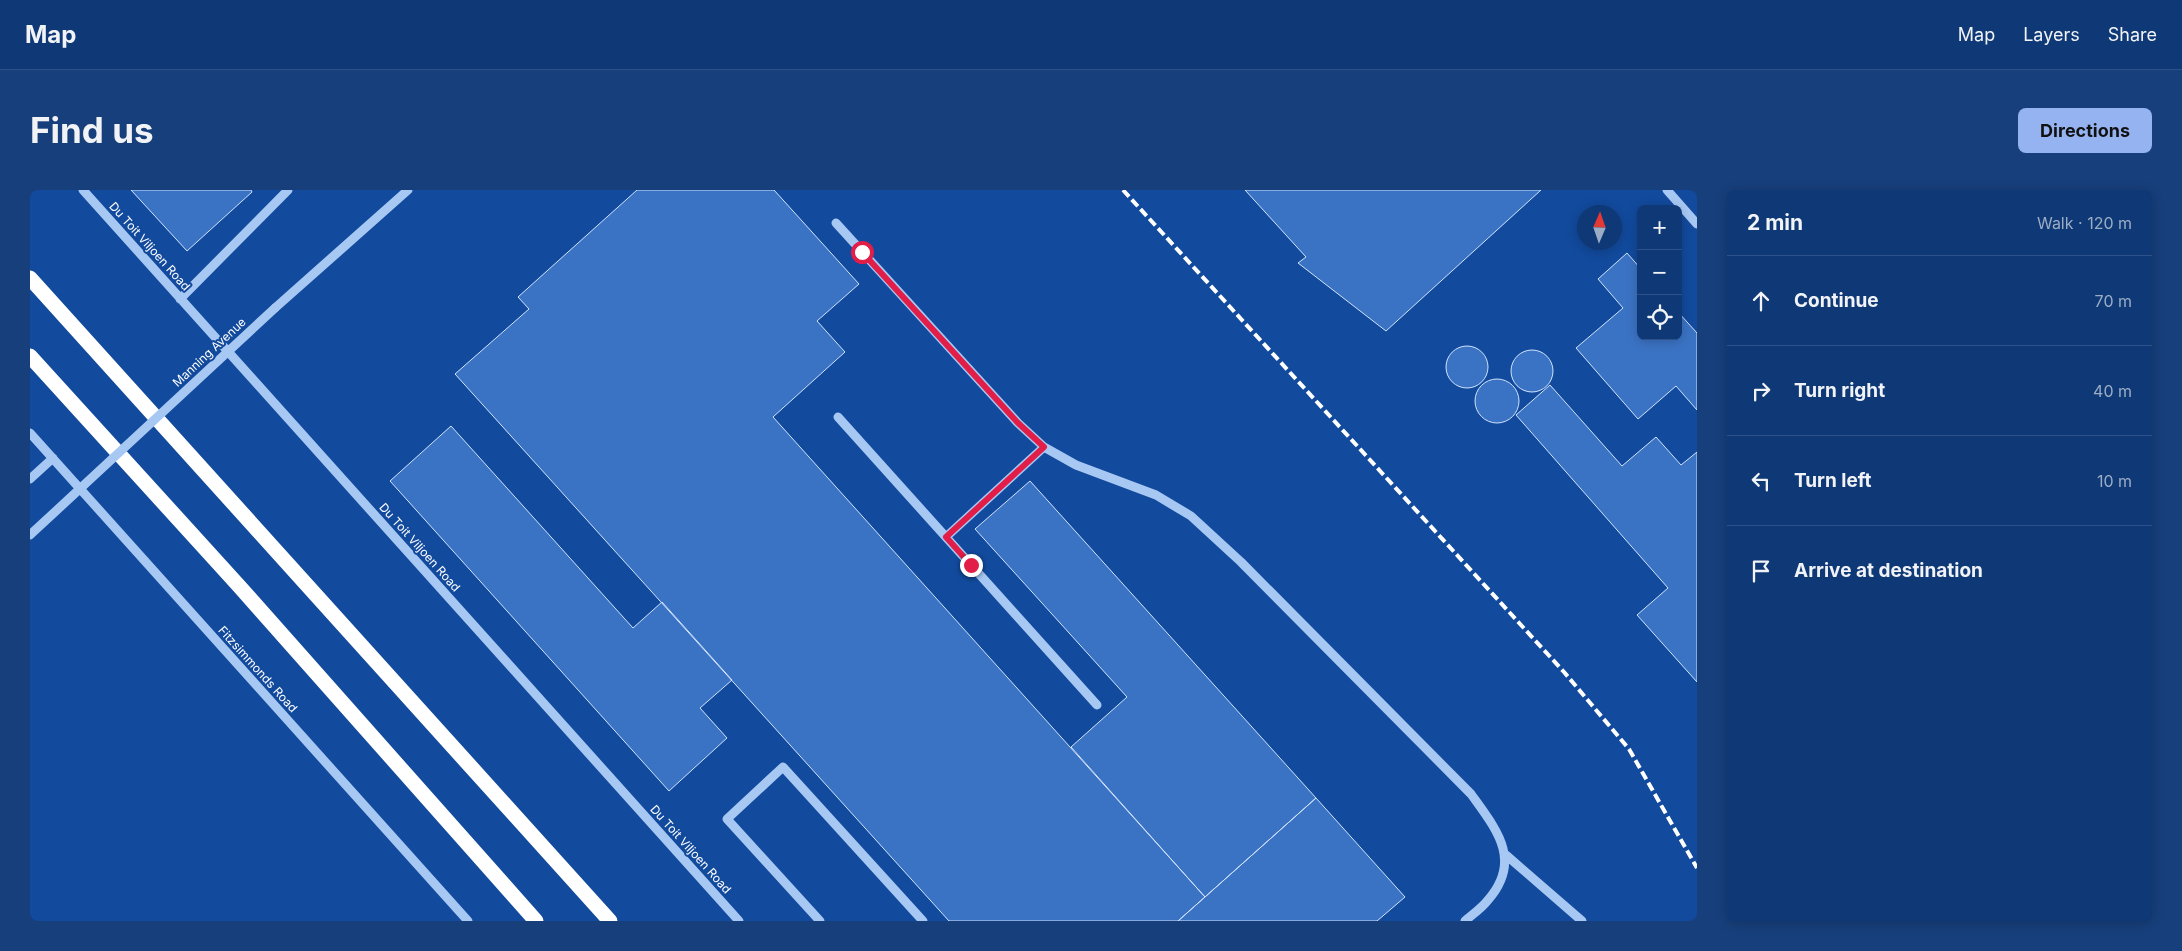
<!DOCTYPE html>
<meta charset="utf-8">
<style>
body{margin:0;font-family:Inter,sans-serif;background:#173f7b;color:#f1f3f6}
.controls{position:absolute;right:15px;top:15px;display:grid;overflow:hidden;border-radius:8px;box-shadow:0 2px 12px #0003}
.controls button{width:45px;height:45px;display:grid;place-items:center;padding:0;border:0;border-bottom:1px solid #2e5288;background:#0e3876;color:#f1f3f6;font:25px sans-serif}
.compass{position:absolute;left:1547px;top:15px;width:45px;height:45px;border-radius:50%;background:#0e3876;box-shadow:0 2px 12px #0003;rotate:2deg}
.stop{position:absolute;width:15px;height:15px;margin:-11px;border:4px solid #e11d48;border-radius:50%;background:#fff}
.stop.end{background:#e11d48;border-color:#fff;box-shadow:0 1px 5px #0008}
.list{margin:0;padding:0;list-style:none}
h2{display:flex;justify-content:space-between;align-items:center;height:65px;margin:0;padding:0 20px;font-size:21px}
h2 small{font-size:16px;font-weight:400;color:#9bacc5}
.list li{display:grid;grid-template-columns:32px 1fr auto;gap:15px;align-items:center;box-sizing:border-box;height:90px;padding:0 20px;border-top:1px solid #2e5288}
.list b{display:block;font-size:19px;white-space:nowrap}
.list em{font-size:16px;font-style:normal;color:#9bacc5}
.icon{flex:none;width:28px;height:28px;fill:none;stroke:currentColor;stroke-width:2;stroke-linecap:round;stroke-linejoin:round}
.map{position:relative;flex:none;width:1667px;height:731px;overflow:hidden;border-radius:8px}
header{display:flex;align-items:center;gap:30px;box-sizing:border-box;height:70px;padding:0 25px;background:#0e3876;border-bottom:1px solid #2e5288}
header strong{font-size:24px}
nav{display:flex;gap:28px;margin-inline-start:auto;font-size:18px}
.intro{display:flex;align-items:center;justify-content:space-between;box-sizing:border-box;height:120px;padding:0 30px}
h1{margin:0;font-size:35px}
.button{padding:12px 22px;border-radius:8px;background:#95b2f1;color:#111;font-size:18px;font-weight:700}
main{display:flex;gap:30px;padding:0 30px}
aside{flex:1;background:#0e3876;border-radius:8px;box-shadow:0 2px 12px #0003}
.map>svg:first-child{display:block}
.building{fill:#3b73c4;stroke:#d1e3fe}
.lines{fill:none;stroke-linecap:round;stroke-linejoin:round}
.minor{stroke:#a8c8f4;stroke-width:9}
.highway{stroke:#fff;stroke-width:15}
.rail{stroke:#fff;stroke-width:4;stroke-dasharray:9 4;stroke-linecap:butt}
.minor-bridge{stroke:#a8c8f4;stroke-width:9}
.route{stroke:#e11d48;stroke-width:6}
.labels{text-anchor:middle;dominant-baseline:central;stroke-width:4;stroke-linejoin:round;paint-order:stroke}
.street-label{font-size:12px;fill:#fff;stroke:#124a9d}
</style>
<header>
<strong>Map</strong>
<nav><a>Map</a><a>Layers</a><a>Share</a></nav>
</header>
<div class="intro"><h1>Find us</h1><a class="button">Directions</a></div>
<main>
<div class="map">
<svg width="1667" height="731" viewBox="0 0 1667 731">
<rect width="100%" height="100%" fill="#124a9d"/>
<!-- building -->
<path class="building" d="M 101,0 L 221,0 L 222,2 L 157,61 Z
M 607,0 L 744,0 L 829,94 L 787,131 L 815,162 L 743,227 L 1175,707 L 1148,731 L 919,731 L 425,184 L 499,119 L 488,107 Z
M 1215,0 L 1511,0 L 1356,141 L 1268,73 L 1276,67 Z
M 1597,63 L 1611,79 L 1611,146 L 1648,146 L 1648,122 L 1667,143 L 1667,220 L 1646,196 L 1608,229 L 1546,158 L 1593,118 L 1568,89 Z
M1416 177a21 21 0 1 1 42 0a21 21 0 1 1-42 0Z
M1481 181a21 21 0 1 1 42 0a21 21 0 1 1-42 0Z
M1445 211a22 22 0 1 1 44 0a22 22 0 1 1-44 0Z
M 1520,195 L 1592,276 L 1626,247 L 1651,275 L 1667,262 L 1667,492 L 1607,425 L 1638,398 L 1486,225 Z
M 421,236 L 603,438 L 632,412 L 702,490 L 670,518 L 697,548 L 639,601 L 360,291 Z
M 1000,291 L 1286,608 L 1175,707 L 1041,557 L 1097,507 L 945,339 Z
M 1286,608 L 1375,707 L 1347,731 L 1148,731 Z"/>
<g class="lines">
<!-- minor -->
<path class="minor" d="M 53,0 L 709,731
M 1637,0 L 1667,34
M 806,33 L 988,233 L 1014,257 L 1046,275 L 1126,305 L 1161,326 L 1211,372 L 1441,604 C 1466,639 1493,670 1458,710 C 1452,718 1443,724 1435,731
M 150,109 L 258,0
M 245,118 L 378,0
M 808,227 L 1067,515
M 0,243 L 438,731
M 0,289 L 23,268
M 916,347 L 1014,257
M 1476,665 L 1552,731
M 790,731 L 697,629 L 753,577 L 893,731"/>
<!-- highway -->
<path class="highway" d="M 0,88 L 580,731
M 0,166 L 209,396 L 506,731"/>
<!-- rail -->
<path class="rail" d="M 1093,0 L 1534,482 L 1599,559 L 1667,678"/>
<!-- minor-bridge -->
<path class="minor-bridge" d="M 0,345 L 245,118"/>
</g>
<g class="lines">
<!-- route -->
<path class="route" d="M 832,62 L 988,233 L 1014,257 L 916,347 L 941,375"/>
</g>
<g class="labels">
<!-- street labels -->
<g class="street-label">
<text transform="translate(120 56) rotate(48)">Du Toit Viljoen Road</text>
<text transform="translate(179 162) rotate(-43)">Manning Avenue</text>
<text transform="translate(390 357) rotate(48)">Du Toit Viljoen Road</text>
<text transform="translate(228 479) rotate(48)">Fitzsimmonds Road</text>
<text transform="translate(661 659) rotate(48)">Du Toit Viljoen Road</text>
</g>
</g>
</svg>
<div class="controls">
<button>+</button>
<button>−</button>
<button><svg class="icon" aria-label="locate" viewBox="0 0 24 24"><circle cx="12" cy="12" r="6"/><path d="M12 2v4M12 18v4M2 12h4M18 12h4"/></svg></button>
</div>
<svg class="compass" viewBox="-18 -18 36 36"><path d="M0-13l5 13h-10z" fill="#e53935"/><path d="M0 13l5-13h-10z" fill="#9bacc5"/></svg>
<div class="stop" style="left:832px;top:62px"></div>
<div class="stop end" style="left:941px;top:375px"></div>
</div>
<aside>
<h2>2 min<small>Walk · 120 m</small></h2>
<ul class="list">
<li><svg class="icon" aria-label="ahead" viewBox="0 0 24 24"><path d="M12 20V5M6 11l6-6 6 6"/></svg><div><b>Continue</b></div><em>70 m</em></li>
<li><svg class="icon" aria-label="right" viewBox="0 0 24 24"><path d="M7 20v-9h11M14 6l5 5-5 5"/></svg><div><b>Turn right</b></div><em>40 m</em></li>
<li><svg class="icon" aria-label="left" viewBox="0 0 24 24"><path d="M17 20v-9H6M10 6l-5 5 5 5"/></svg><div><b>Turn left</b></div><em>10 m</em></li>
<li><svg class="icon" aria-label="arrive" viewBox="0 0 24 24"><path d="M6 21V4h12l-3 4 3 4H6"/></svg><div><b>Arrive at destination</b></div></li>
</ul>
</aside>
</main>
